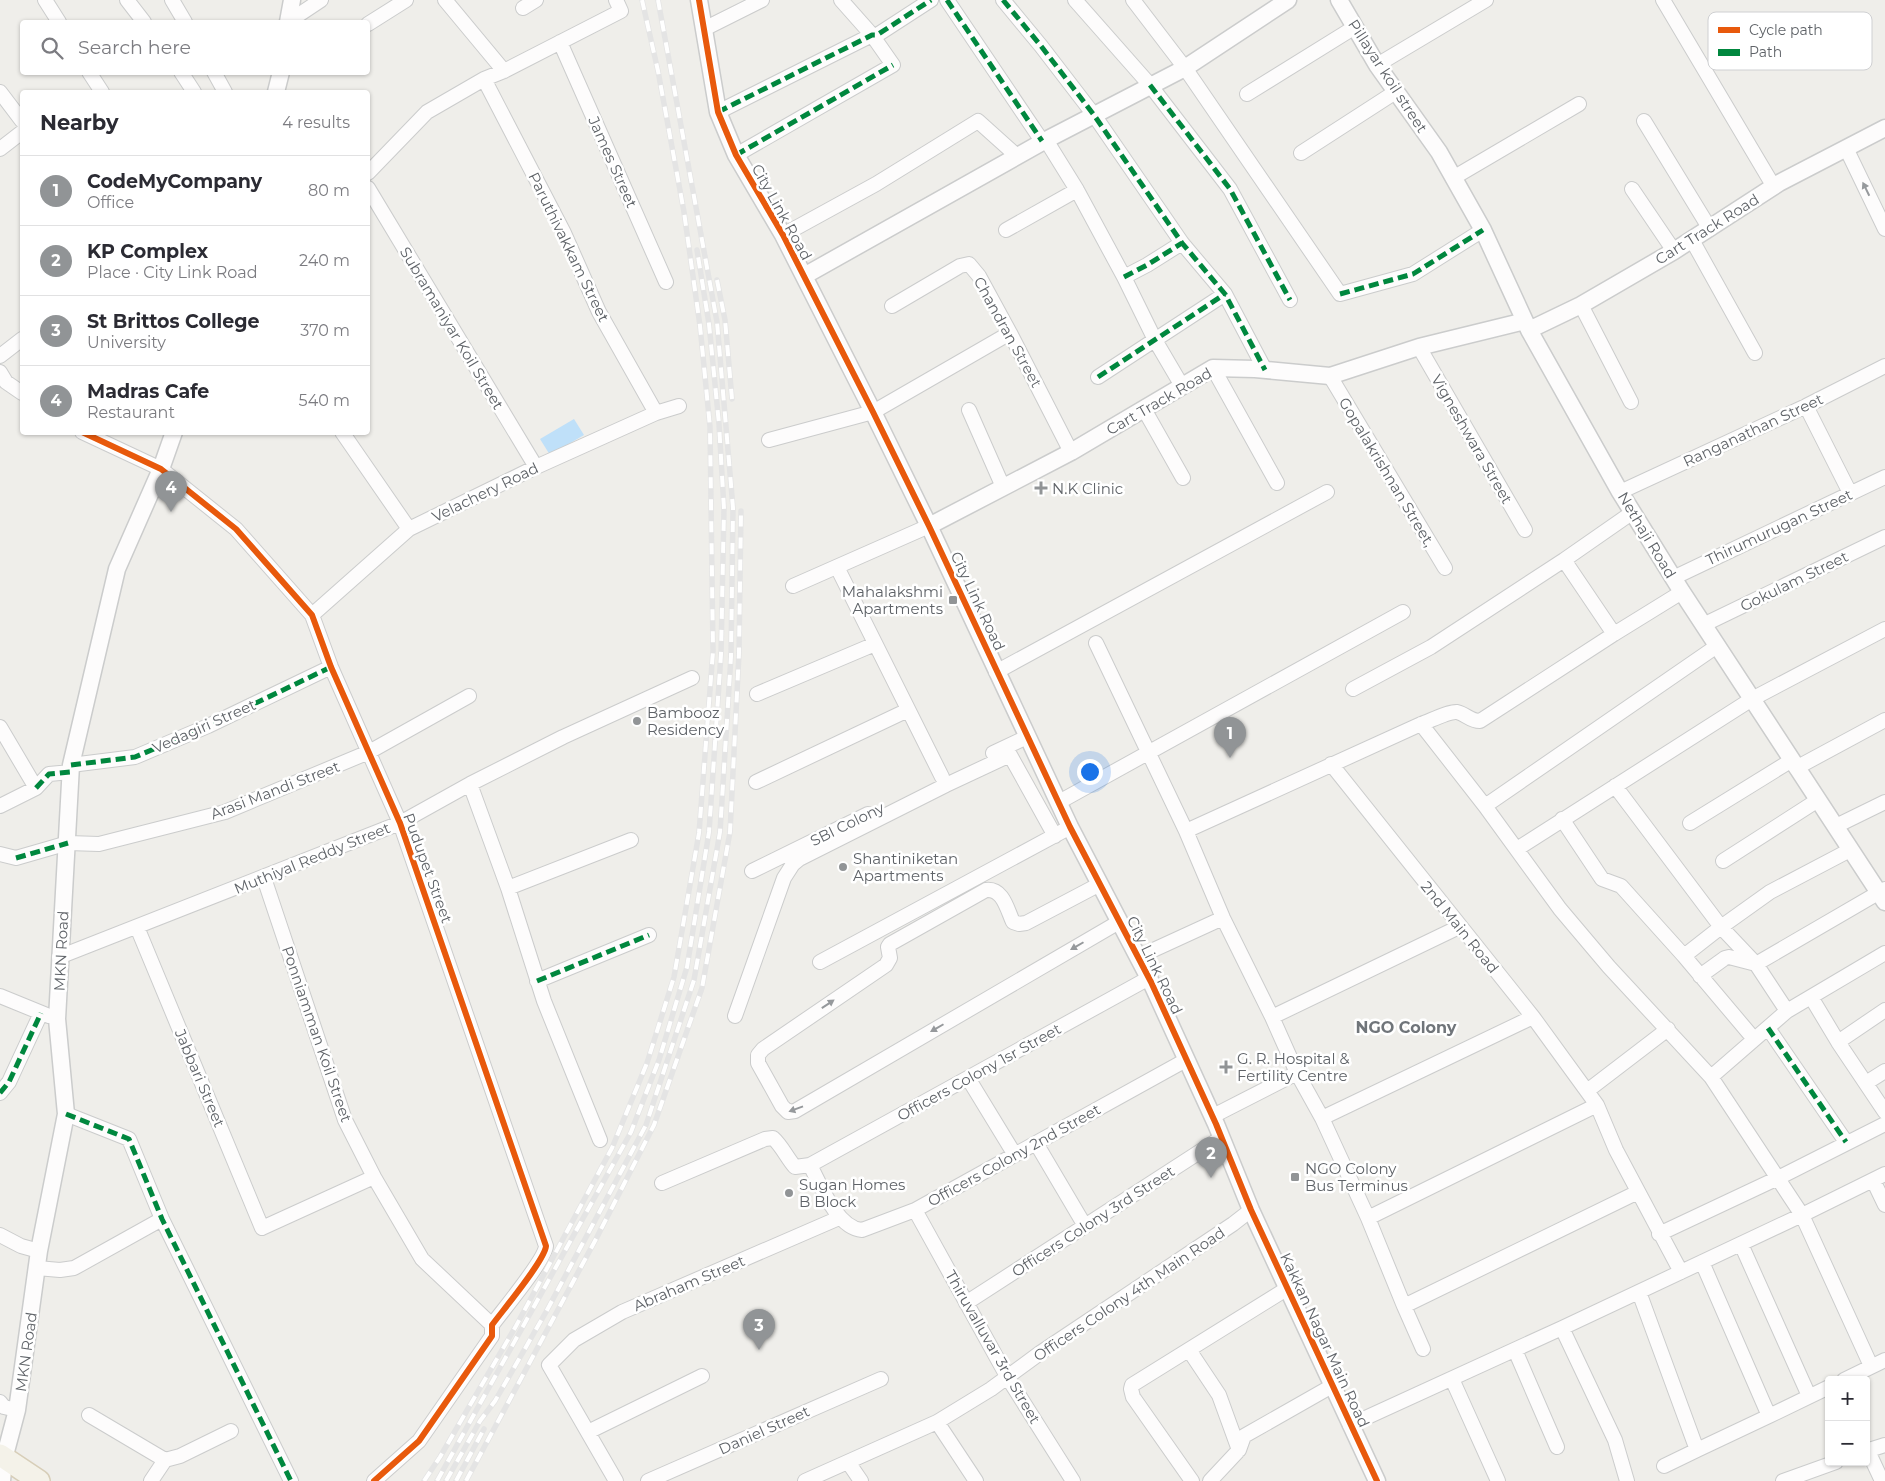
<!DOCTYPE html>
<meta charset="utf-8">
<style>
body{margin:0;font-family:Montserrat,sans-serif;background:#f2f2f3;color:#2b2b33}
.controls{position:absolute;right:15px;bottom:15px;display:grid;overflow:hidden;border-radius:5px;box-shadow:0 1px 4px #0004}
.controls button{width:45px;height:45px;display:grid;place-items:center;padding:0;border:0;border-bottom:1px solid #e1e1e2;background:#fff;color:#2b2b33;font:25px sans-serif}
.you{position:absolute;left:1089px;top:771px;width:18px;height:18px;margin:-12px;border:4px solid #fff;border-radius:50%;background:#1a73e8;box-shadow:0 0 0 8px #1a73e833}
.badge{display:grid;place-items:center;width:32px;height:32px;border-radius:50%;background:#919496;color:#fff;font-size:16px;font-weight:700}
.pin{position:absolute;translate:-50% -41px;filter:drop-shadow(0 1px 2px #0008)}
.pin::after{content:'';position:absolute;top:26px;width:18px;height:15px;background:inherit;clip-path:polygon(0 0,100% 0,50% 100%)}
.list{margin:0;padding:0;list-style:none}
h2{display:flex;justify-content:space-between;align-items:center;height:65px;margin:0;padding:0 20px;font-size:21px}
h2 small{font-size:16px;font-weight:400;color:#7c7c81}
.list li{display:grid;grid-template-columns:32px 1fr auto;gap:15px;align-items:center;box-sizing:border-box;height:70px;padding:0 20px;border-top:1px solid #e1e1e2}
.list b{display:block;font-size:19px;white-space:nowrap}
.list p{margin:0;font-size:16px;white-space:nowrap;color:#7c7c81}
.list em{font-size:16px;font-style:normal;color:#7c7c81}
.icon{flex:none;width:28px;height:28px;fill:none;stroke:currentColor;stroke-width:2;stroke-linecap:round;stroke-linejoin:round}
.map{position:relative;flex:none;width:1885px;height:1481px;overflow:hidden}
.search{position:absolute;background:#fff;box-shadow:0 1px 4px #0004;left:20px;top:20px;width:350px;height:55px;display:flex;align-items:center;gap:12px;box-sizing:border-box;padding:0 18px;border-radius:5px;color:#7c7c81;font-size:19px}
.panel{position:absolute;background:#fff;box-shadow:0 1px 4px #0004;left:20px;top:90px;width:350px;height:345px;border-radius:5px}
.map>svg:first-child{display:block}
.water{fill:#bfe0f9}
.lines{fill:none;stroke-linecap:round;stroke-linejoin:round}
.minor-casing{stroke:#cbcccc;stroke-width:16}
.tertiary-casing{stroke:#cbcccc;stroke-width:19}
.primary-casing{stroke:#d7ceb8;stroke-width:24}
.minor{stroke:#fdfcfc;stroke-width:14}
.tertiary{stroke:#fdfcfc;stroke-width:16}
.primary{stroke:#f4f2e9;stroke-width:21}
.rail-casing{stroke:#e4e4e4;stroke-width:5.5}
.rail{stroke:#fff;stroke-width:4;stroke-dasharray:11;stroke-linecap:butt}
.quiet{stroke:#00873e;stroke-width:5;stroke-dasharray:10 5;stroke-linecap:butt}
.cycleway-casing{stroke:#fff;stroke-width:9}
.cycleway{stroke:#e8590c;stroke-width:6}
.oneway{fill:#96999c}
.poi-dot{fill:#919496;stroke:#fff;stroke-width:2}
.labels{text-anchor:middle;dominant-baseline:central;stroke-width:5;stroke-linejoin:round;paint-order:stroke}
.street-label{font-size:15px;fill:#5f6368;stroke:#fff}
.poi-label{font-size:15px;fill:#5f6368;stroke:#fff;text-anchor:start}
.neighbourhood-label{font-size:16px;font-weight:bold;fill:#70757a;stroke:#fff}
.key{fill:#fff;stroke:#cfd0d2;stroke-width:1}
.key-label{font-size:14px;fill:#5f6368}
</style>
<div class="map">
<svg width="1885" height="1481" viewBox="0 0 1885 1481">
<rect width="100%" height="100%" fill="#efeeea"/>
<!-- water -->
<path class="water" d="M 574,419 L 584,435 L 550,455 L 540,439 Z"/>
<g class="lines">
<defs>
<path id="minor" d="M 45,0 L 59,22
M 127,0 L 144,22
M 172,0 L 185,22
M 445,0 L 504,71
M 947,0 L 1042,141
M 1003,0 L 1041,46 L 1094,115 L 1182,243 L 1225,294 L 1265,370
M 1075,0 L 1150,85 L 1230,189 L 1290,300
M 1133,0 L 1185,68 L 1340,294 L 1413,274 L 1483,230
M 1663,0 L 1774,187
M 523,8 L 536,0
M 288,22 L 321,0
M 368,24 L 406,0
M 704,29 L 762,0
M 560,42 L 666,282
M 1377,65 L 1486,0
M 89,72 L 102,92
M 181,72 L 194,92
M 214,72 L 225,92
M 484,79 L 564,233 L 599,312 L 656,413
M 0,92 L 22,121
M 1247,94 L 1355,27
M 718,112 L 872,35 L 877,35 L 931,0
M 1644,121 L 1710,229
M 1046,140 L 1077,190 L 1124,277 L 1155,340 L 1182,386
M 1846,148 L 1885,229
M 0,149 L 22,132
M 1301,153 L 1397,91
M 736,155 L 893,65 L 872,35 L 841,0
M 368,173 L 427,112 L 484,79 L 504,71 L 621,11 L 616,0
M 1453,178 L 1579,104
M 368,188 L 536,467
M 1632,189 L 1674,251
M 1006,230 L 1077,190
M 783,235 L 876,184 L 978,121 L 1017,156
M 1692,240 L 1755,353
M 1124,277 L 1147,265 L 1182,243
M 1581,305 L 1631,402
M 892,306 L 960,266 L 969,264 L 979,276 L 1010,333 L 1071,452
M 1419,347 L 1525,530
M 0,356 L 22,339
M 1213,368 L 1277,483
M 0,372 L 6,382 L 22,393
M 1330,376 L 1445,568
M 1098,377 L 1225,294
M 1806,406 L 1850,493
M 1144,409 L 1183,478
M 969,410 L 1003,487
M 82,432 L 161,469 L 236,529 L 312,615 L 331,667 L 400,823 L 546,1246 C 545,1260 503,1310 492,1325 L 492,1336 L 419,1441 L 374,1481
M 342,432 L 409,529
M 769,440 L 873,412 L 1010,333
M 1620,492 L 1806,406 L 1885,366
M 837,567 L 942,777
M 1673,578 L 1885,477
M 793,586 L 929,526
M 312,615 L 409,529 L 536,467 L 656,413 L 679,406
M 1703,625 L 1885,537
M 1614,634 L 1682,592
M 1096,643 L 1186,831 L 1223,918 L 1272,1017 L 1297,1073 L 1322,1118 L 1368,1218 L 1404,1306 L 1423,1349
M 996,672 L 1327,492
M 1353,689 L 1431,647 L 1564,560 L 1633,512
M 757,694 L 875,644
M 1421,724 L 1485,806 L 1560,909 L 1609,967 L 1711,1077 L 1802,1215 L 1871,1366
M 0,727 L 36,788
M 993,753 L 1027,737
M 1331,764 L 1533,1017 L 1597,1105 L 1616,1150 L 1681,1272
M 71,765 L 135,757 L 208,726 L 331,667
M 1796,768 L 1885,720
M 756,782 L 908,710
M 470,784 L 508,888 L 544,1001 L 600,1140
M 1615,786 L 1721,927 L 1756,964 L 1787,1011 L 1885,953
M 1059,802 L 1403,612
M 0,806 L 36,788 L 49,774 L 71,772
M 1485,806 L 1717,646
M 1562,819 L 1602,879 L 1621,886 L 1684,956 L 1754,1039
M 1690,823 L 1792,760
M 1836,826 L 1885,802
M 1186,831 L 1421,724 C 1430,721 1449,711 1457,712 C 1466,714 1470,721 1480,721 L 1614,634 L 1564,560
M 1517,849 L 1752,699 L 1885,629
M 0,854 L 16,858 L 68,843 L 99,844 L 225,812 L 369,752 L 469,696
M 1723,861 L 1818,800
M 752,871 L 868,814
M 264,878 L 345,1120 L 374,1177 L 422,1259 L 492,1325
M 1100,884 L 1026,923 L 1019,924 L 1013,922 C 1007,909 1003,888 986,890 L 890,944 L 888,947 L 890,958 L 886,965 L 763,1049 L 758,1055 L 758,1063 L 782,1106 L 788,1112 L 795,1111 L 1119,922
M 508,888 L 631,840
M 137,927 L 262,1228 L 374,1177
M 1684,956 L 1721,927 L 1770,892 L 1850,850
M 59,957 L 400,823 L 470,784 L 563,737 L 692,678
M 1138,957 L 1223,918
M 820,962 L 1063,831
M 1700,976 L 1725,958 L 1729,957 L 1756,964 L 1885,889
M 537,981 L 649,935
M 0,996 L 49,1016
M 1811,997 L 1838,1042 L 1885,1112
M 735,1016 L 784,878 L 793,864 L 799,859 L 946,785 L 1010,755 L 1055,836
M 1272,1017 L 1459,927
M 1768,1028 L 1846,1142
M 1838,1042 L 1885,1010
M 1711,1077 L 1787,1011
M 968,1078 L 1015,1155
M 1866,1083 L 1885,1071
M 1587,1091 L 1668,1029
M 0,1093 L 9,1082 L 41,1013
M 66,1114 L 129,1139 L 162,1219 L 291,1481
M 1213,1116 L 1297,1073
M 1322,1118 L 1533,1017
M 1036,1143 L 1085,1226
M 810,1165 C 821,1186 837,1228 862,1230 L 915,1210 L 1186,1060
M 1873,1180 L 1885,1205
M 662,1183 L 765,1139 L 773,1138 C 782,1146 787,1158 795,1167 L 810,1165 L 1149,978
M 915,1210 L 1008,1378 L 1073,1481
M 1368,1218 L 1597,1105
M 1659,1234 L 1778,1178 L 1885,1124
M 0,1235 L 21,1246 L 39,1251
M 1741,1244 L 1809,1396
M 37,1268 L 60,1270 L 74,1268 L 162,1219
M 1639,1292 L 1697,1450 L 1769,1416 L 1702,1262
M 966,1303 L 1221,1138
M 1404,1306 L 1638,1192
M 1562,1328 L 1615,1440 L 1627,1481
M 1189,1350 L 1219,1395 L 1239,1450
M 1515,1350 L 1557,1447
M 1452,1379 L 1498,1481
M 1844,1380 L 1885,1360
M 0,1402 L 4,1407 L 17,1410
M 89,1415 L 165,1460
M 1769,1416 L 1829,1387
M 937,1422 L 976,1481
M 1350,1425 L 1562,1328 L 1802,1215 L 1885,1174
M 588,1432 L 702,1376
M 1866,1451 L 1885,1445
M 1868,1451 L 1882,1481
M 848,1462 L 861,1481
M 1664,1466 L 1697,1450
M 151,1481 L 165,1460 L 180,1456 L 231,1431
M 616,1481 L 549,1365 L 574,1340 L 622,1312 L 839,1218
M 648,1481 L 881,1379
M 805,1481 L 937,1422 L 991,1389 L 1040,1353 L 1233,1224 L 1251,1210
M 1192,1481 L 1133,1397 L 1131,1389 L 1132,1385 L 1288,1288
M 1210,1481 L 1239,1450 L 1244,1436 L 1332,1386
M 1783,1481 L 1836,1462"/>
<path id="tertiary" d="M 699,0 L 718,112 L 736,155 L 783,235 L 873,412 L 929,526 L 1070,827 L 1151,982 L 1216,1124 L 1251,1210 L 1377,1481
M 1339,0 L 1377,65 L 1439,152 L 1483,230 L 1529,330 L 1620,492 L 1682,592 L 1885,902
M 288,22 L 292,0
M 276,92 L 281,72
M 804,276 L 1046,140 L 1185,68 L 1288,0
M 1529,330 L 1581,305 L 1674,251 L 1779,183 L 1885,128
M 929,526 L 1071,452 L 1213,368 L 1255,369 L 1330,376 L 1419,347 L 1525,321
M 2,1481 L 4,1459 L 17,1410 L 39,1251 L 66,1114 L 57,1019 L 71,765 L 117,569 L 161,469 L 174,432"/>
<path id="primary" d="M 0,1455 L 39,1481"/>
</defs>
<!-- minor casing -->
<use href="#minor" class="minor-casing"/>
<!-- tertiary casing -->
<use href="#tertiary" class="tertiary-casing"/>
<!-- primary casing -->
<use href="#primary" class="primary-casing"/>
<!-- minor -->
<use href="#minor" class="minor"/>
<!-- tertiary -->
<use href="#tertiary" class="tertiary"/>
<!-- primary -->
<use href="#primary" class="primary"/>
<defs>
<path id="rail" d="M 717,280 L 725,320 L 732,399
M 424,1481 L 440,1457 L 516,1326 L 612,1148 L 647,1063 L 674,977 L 699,833 L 713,651 L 710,427 L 700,326 L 684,212 L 658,71 L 642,0
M 437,1481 L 631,1132 L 659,1060 L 687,967 L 709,832 L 721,654 L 724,509 L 719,424 L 709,324 L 697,250
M 446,1481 L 480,1421 L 495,1401 L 546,1312 L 646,1125 L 694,980 L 720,832 L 731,656 L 733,508 L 717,322 L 658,0
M 456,1481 L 484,1429
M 466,1481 L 596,1239 L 654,1125 L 702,988 L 730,832 L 739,653 L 741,511"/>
</defs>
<!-- rail casing -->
<use href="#rail" class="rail-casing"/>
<!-- rail -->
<use href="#rail" class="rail"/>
<!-- quiet -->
<path class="quiet" d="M 947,0 L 1042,141
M 1003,0 L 1041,46 L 1094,115 L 1182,243 L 1225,294 L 1265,370
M 1150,85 L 1230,189 L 1290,300
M 718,112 L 872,35 L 877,35 L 931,0
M 736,155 L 893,65
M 1124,277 L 1147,265 L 1182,243
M 1340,294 L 1413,274 L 1483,230
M 1098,377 L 1225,294
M 71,765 L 135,757 L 208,726 L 331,667
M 36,788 L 49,774 L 71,772
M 16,858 L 68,843
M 537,981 L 649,935
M 1768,1028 L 1846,1142
M 0,1093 L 9,1082 L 41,1013
M 66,1114 L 129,1139 L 162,1219 L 291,1481"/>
<defs>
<path id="cycleway" d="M 699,0 L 718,112 L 736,155 L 783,235 L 873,412 L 929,526 L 1070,827 L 1151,982 L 1216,1124 L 1251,1210 L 1377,1481
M 82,432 L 161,469 L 236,529 L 312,615 L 331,667 L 400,823 L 546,1246 C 545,1260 503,1310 492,1325 L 492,1336 L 419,1441 L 374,1481"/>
</defs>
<!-- cycleway casing -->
<use href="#cycleway" class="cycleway-casing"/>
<!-- cycleway -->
<use href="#cycleway" class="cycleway"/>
</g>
<!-- one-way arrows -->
<defs><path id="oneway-solid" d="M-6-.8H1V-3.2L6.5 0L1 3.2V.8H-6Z" transform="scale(1.25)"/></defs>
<g class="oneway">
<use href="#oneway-solid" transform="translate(1866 189) rotate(-116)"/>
<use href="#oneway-solid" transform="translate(1077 946) rotate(150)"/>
<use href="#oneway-solid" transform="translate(828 1004) rotate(-34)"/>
<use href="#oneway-solid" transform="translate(937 1028) rotate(150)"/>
<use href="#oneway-solid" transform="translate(796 1109) rotate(160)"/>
</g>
<!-- markers -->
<g class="poi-dot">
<path d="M1038.5 480.5h5v5h5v5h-5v5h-5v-5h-5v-5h5z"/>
<rect x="948" y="595" width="10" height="10" rx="2.5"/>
<circle cx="637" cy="721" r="5"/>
<circle cx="843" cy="867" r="5"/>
<path d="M1223.5 1059.5h5v5h5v5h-5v5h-5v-5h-5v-5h5z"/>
<rect x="1290" y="1172" width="10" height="10" rx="2.5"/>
<circle cx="789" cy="1193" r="5"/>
</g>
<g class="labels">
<!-- street labels -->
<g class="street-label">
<text transform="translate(1388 76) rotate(57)">Pillayar koil street</text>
<text transform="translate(613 162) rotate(66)">James Street</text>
<text transform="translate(782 212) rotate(61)">City Link Road</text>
<text transform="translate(1707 229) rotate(-32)">Cart Track Road</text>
<text transform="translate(569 247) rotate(64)">Paruthivakkam Street</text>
<text transform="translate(452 328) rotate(59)">Subramaniyar Koil Street</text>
<text transform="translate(1008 332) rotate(61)">Chandran Street</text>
<text transform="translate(1159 401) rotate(-30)">Cart Track Road</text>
<text transform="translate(1753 430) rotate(-25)">Ranganathan Street</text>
<text transform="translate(1472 439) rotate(60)">Vigneshwara Street</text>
<text transform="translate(1387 472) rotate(59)">Gopalakrishnan Street,</text>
<text transform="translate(485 492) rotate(-26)">Velachery Road</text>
<text transform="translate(1779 527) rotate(-25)">Thirumurugan Street</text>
<text transform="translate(1647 535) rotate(59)">Nethaji Road</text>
<text transform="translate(1794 581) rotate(-26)">Gokulam Street</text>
<text transform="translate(978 601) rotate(65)">City Link Road</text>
<text transform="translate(204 726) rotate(-24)">Vedagiri Street</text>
<text transform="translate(275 790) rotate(-21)">Arasi Mandi Street</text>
<text transform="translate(847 824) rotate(-26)">SBI Colony</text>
<text transform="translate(312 858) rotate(-22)">Muthiyal Reddy Street</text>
<text transform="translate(428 868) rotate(70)">Pudupet Street</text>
<text transform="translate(1460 927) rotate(51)">2nd Main Road</text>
<text transform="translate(61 951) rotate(-87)">MKN Road</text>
<text transform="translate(1155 965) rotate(64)">City Link Road</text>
<text transform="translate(317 1034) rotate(71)">Ponniamman Koil Street</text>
<text transform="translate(979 1072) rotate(-29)">Officers Colony 1sr Street</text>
<text transform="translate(200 1078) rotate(67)">Jabbari Street</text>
<text transform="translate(1014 1155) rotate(-29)">Officers Colony 2nd Street</text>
<text transform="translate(1093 1221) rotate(-33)">Officers Colony 3rd Street</text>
<text transform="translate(689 1283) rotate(-23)">Abraham Street</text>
<text transform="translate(1129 1294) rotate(-34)">Officers Colony 4th Main Road</text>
<text transform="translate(1325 1340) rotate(65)">Kakkan Nagar Main Road</text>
<text transform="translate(993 1347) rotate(60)">Thiruvalluvar 3rd Street</text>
<text transform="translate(26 1352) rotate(-82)">MKN Road</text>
<text transform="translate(764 1430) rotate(-24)">Daniel Street</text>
</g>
<!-- poi labels -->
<g class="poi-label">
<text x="1052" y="488">N.K Clinic</text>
<text x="943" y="591" text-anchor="end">Mahalakshmi<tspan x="943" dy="17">Apartments</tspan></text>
<text x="647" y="712">Bambooz<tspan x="647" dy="17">Residency</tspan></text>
<text x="853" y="858">Shantiniketan<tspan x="853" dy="17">Apartments</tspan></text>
<text x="1237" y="1058">G. R. Hospital &amp;<tspan x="1237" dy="17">Fertility Centre</tspan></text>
<text x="1305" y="1168">NGO Colony<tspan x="1305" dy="17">Bus Terminus</tspan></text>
<text x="799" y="1184">Sugan Homes<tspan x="799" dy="17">B Block</tspan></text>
</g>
<!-- neighbourhood labels -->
<g class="neighbourhood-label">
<text x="1406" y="1027">NGO Colony</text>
</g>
</g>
<!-- legend -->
<rect x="1708" y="12" width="164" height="58" rx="8" class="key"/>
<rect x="1718" y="27" width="22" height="6" fill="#e8590c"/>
<rect x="1718" y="49" width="22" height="7" fill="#00873e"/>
<g class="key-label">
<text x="1749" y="35">Cycle path</text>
<text x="1749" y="57">Path</text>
</g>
</svg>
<div class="controls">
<button>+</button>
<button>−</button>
</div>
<div class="you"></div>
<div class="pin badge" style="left:1230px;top:758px">1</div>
<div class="pin badge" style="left:1211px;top:1178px">2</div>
<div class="pin badge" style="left:759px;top:1350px">3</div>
<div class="pin badge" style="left:171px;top:512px">4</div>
<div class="search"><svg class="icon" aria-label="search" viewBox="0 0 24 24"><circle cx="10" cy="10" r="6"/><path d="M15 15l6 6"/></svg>Search here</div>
<section class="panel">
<h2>Nearby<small>4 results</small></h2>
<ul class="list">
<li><span class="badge">1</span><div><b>CodeMyCompany</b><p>Office</p></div><em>80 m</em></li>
<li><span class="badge">2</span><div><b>KP Complex</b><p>Place · City Link Road</p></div><em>240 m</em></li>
<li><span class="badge">3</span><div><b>St Brittos College</b><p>University</p></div><em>370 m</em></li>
<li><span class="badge">4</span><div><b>Madras Cafe</b><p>Restaurant</p></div><em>540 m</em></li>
</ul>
</section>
</div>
